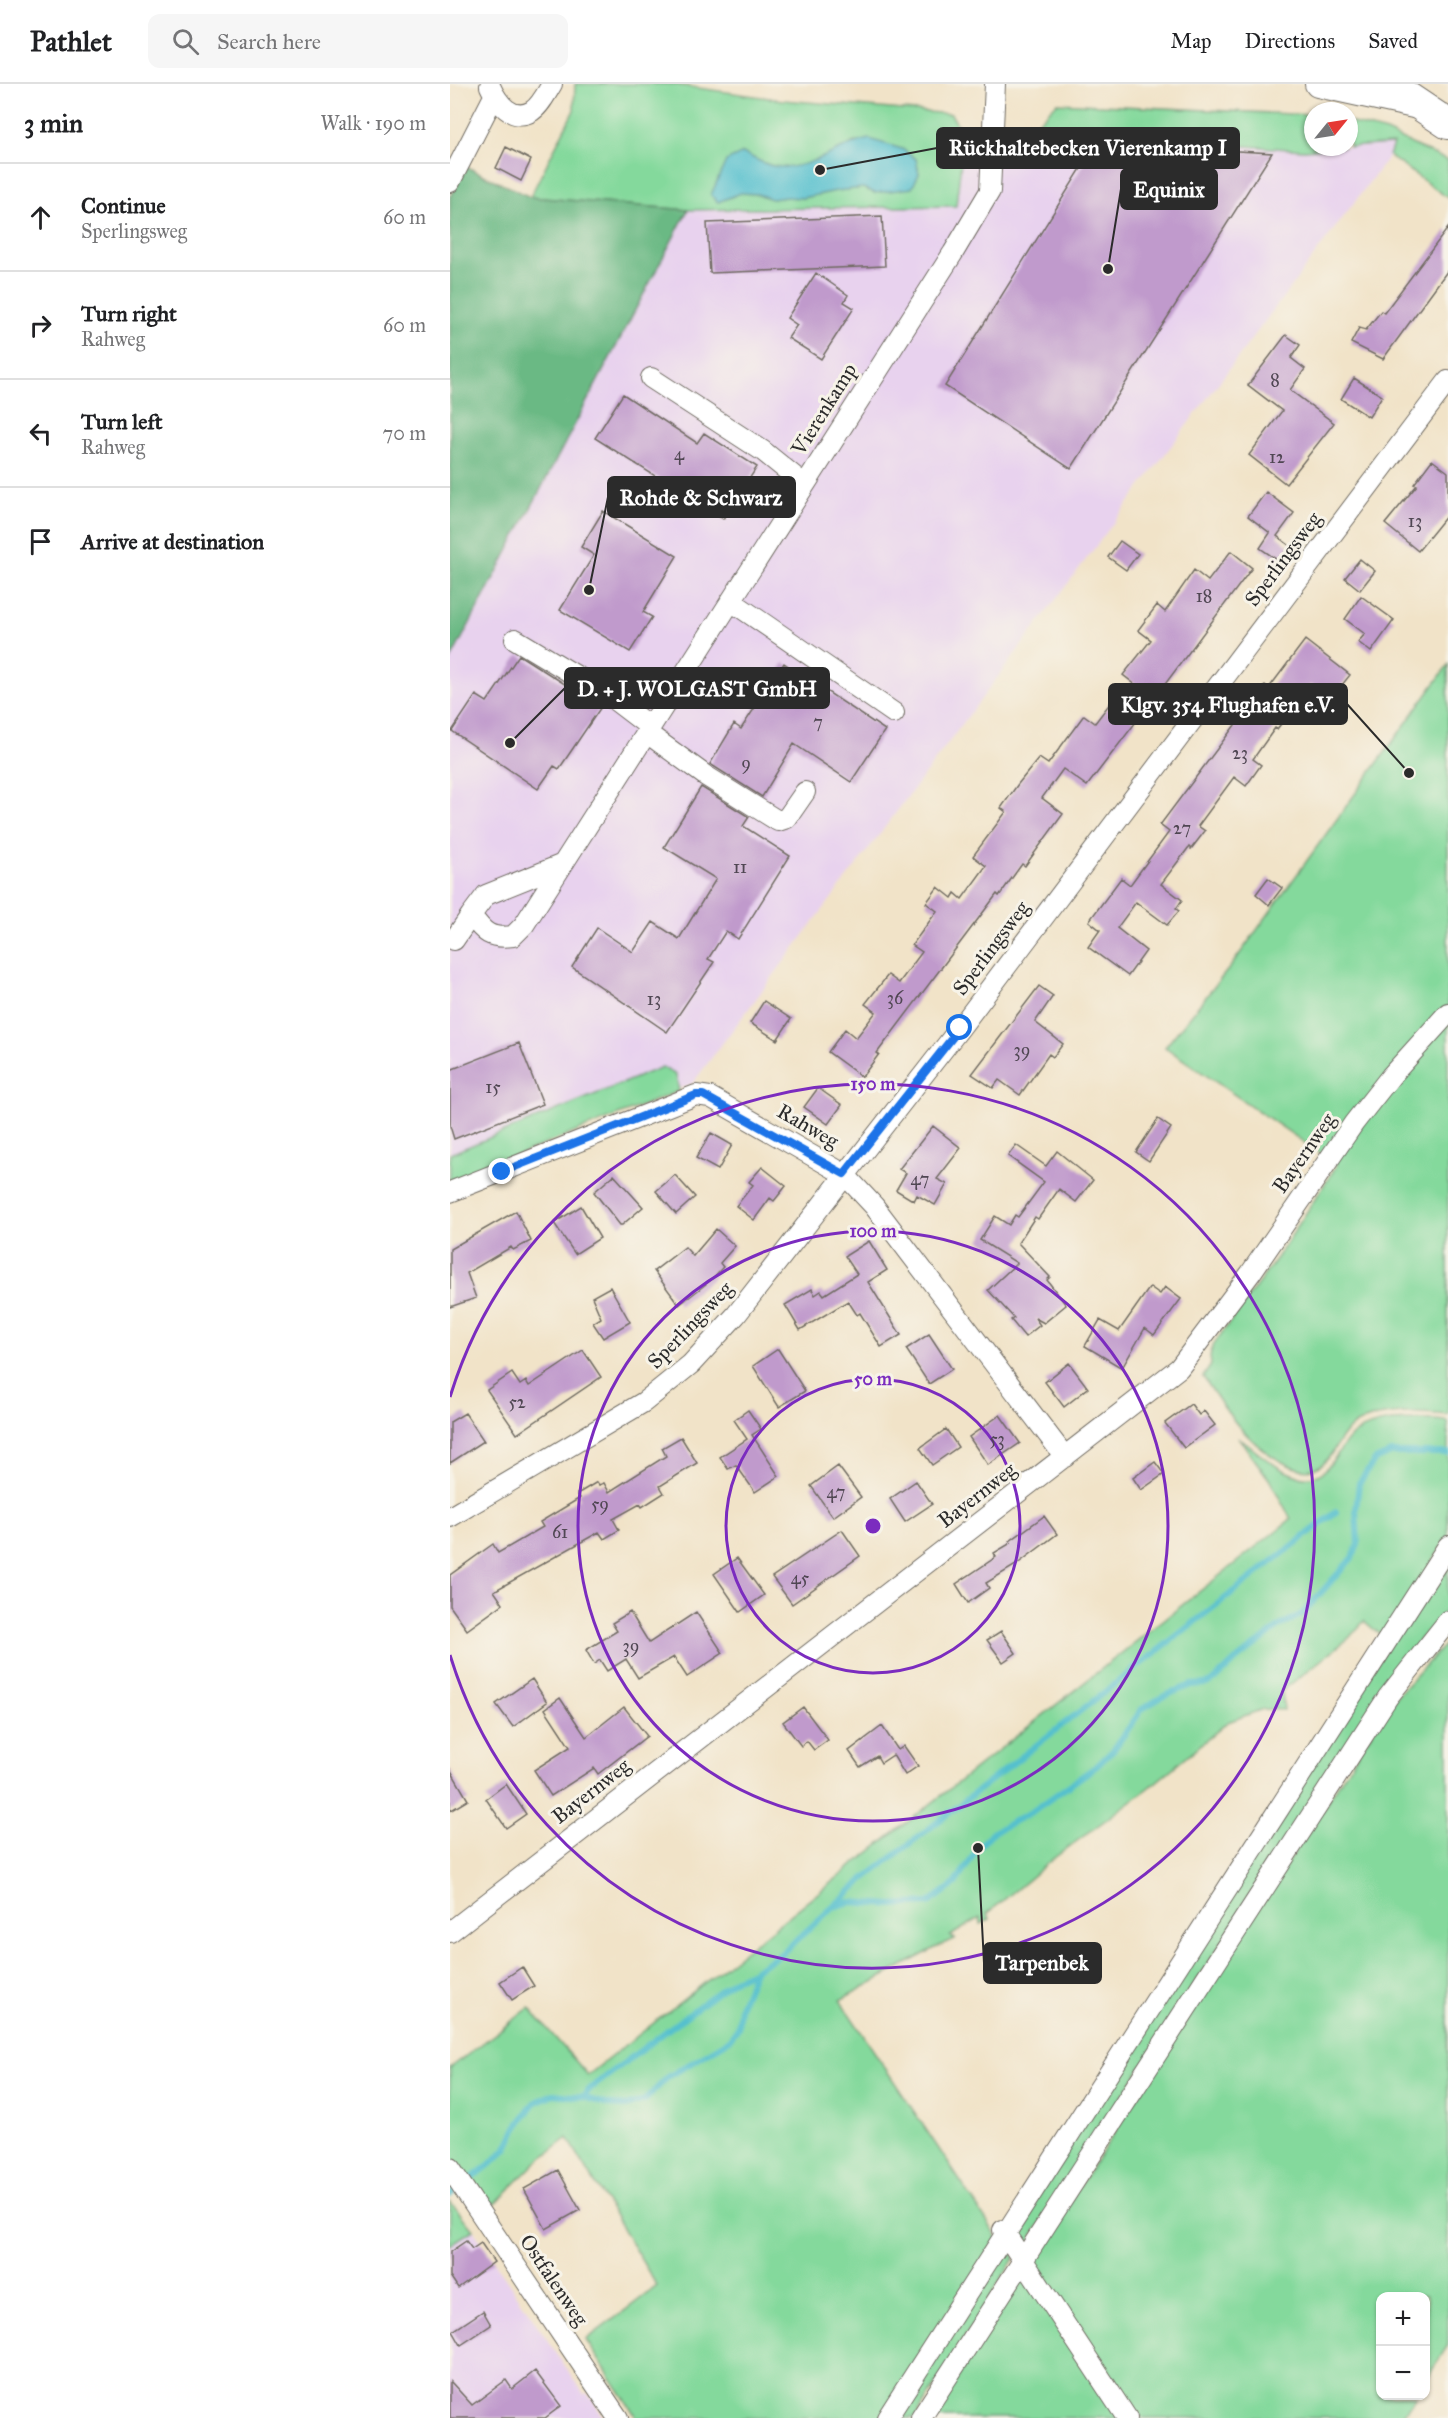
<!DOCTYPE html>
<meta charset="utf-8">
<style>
body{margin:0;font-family:"IM FELL Great Primer",serif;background:#f6f6f6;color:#202124}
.controls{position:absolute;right:18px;bottom:18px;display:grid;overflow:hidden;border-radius:12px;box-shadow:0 2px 4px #0004}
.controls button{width:54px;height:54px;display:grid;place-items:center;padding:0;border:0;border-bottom:2px solid #e0e0e0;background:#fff;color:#202124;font:30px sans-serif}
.compass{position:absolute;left:854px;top:18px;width:54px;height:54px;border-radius:50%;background:#fff;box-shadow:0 2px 4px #0004;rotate:60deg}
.stop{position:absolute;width:18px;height:18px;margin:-14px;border:4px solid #1a73e8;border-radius:50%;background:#fff}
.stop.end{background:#1a73e8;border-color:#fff;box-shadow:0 2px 6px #0008}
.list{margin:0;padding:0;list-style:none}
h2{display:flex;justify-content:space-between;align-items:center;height:78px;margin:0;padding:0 24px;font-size:26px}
h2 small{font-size:20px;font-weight:400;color:#757577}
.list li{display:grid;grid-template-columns:39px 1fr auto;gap:18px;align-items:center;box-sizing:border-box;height:108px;padding:0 24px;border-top:2px solid #e0e0e0}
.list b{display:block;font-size:22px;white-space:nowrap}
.list p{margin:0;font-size:20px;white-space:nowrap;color:#757577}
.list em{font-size:20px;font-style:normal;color:#757577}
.icon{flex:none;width:33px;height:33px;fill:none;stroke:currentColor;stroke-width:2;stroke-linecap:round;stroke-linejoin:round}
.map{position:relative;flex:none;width:998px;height:2334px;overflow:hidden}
header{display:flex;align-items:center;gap:36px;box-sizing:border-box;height:84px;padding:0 30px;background:#fff;border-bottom:2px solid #e0e0e0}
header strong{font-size:28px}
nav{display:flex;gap:33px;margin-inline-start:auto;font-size:21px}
.search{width:420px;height:54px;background:#f6f6f6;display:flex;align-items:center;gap:15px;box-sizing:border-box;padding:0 21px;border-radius:12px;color:#757577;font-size:22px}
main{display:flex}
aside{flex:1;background:#fff}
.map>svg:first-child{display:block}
.built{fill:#e8d2ee}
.green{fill:#84d99c;stroke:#588264;stroke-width:1.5;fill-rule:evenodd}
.forest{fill:#6bb984;stroke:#4b7258;stroke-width:1.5}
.water{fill:#54c0ce;stroke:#40767c;stroke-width:1.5}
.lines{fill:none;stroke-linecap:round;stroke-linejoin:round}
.stream{stroke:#54c0ce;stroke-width:6}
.building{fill:#c09acc}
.minor-casing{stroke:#706b62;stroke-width:22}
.major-casing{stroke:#706b62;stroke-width:28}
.highway-casing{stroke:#706b62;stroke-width:32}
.minor{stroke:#fff;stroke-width:20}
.major{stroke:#fff;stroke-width:26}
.highway{stroke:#fff;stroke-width:30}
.route{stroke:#1a73e8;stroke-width:8}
.ring{fill:none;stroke:#7b2cbf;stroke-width:3}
.labels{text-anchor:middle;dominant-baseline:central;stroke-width:6;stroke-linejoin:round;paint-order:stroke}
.number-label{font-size:18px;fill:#504753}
.street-label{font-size:21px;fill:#2b2b2b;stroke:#f7f3e8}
.centre{fill:#7b2cbf;stroke:#f7f3e8;stroke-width:3}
.ring-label{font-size:18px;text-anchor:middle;font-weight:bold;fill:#7b2cbf;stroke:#f7f3e8;stroke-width:6;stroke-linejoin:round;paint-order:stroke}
.leader{fill:none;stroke:#2b2b2b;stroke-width:2}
.callout-dot{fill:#2b2b2b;stroke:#f7f3e8;stroke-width:2}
.callout{fill:#2b2b2b;stroke:#2b2b2b;stroke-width:2}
.callout-label{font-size:22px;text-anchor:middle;font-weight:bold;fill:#fff}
</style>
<header>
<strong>Pathlet</strong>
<div class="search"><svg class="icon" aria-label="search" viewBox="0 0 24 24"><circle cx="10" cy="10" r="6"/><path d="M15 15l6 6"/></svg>Search here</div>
<nav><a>Map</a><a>Directions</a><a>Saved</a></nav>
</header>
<main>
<aside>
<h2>3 min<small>Walk · 190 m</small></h2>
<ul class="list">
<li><svg class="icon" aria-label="ahead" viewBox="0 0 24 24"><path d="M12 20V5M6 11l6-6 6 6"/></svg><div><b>Continue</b><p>Sperlingsweg</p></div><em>60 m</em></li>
<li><svg class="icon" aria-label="right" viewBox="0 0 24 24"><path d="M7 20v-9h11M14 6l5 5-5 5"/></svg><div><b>Turn right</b><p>Rahweg</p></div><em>60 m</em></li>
<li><svg class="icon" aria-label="left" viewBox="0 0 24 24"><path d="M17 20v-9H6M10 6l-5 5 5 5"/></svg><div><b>Turn left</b><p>Rahweg</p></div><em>70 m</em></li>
<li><svg class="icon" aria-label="arrive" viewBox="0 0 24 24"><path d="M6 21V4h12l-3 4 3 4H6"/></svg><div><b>Arrive at destination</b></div></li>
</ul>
</aside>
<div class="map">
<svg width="998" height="2334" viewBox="0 0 998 2334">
<rect width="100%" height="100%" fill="#f7f3e8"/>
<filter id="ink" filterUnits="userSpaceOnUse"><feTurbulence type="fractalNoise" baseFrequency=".0167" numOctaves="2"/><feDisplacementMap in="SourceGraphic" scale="12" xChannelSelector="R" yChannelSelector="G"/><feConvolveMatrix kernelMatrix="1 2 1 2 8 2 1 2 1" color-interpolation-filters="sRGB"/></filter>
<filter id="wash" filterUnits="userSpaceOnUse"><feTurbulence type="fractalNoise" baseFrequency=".008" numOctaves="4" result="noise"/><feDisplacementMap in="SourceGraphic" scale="24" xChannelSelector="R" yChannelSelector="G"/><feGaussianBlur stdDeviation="1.35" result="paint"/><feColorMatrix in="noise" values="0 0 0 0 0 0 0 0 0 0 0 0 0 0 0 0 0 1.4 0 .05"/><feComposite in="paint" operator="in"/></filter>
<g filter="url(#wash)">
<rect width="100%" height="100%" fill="#f1e3c8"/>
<!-- built -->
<path class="built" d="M 589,48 L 854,66 L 943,60 L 939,72 L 242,1000 L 0,1085 L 0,577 L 238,126 L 505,122 L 514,52 L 576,55 Z
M 23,2146 L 134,2310 L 137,2308 L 154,2334 L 0,2334 L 0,2161 Z"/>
<!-- green -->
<path class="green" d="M 125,0 L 220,0 L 333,16 L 501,30 L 514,52 L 506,122 L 238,126 L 80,113 L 124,26 ZM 404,58 L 452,65 L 466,75 L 469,90 L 425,109 L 413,104 L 386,107 L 352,114 L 336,113 L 322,115 L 307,110 L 291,109 L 292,69 C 302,73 313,80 323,82 C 350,88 382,72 404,58 Z
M 607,19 L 863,31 L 863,63 L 894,63 L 854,66 L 589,48 L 576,55 L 577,49 Z
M 899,38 L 936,48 L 998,77 L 998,114 L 939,72 L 943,60 L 899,63 Z
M 998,581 L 998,1331 C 970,1328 919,1325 897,1347 C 886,1358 882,1375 868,1383 C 847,1395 809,1364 794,1348 C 778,1332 766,1311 753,1293 L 761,1281 L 760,1272 L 763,1261 L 827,1174 L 887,1081 L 715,963 L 781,882 Z
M 212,983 L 226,991 L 229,1007 L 0,1098 L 0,1070 Z
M 984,1336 L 998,1337 L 998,1453 L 934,1554 L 914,1537 L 899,1554 L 832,1607 L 834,1626 L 813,1625 L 778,1638 L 699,1704 L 604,1774 L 537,1830 L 540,1835 L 531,1840 L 530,1834 L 500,1852 L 505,1855 L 485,1864 L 390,1916 L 548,2154 L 431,2334 L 187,2334 L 136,2256 L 207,2202 L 118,2054 L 84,2080 L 45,2120 L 32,2120 L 0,2078 L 0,1984 L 79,1924 L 138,1991 L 841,1435 L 819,1395 L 788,1353 C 808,1368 851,1410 875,1386 C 885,1376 894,1358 904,1350 C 927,1334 957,1336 984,1336 Z
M 998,1468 L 998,1524 L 969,1556 L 932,1610 L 575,2163 L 561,2147 Z
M 998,1557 L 998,2261 L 976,2296 L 976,2212 L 930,2212 L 930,2312 L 966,2312 L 951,2334 L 481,2334 L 942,1617 Z
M 0,2117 L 23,2146 L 0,2161 Z
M 556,2155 L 565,2173 L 465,2334 L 440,2334 Z"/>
<!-- forest -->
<path class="forest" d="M 17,83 L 80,113 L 238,126 L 0,577 L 0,113 Z"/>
<!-- water -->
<path class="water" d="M 419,55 L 452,65 L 466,75 L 469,90 L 462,104 L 425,109 L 413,104 L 386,107 L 352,114 L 336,113 L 322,115 L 307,110 L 291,109 L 268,118 L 261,111 L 276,77 L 293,69 C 302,73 313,80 323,82 C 359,89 387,61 419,55 Z"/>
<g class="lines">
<!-- stream -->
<path class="stream" d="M 384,1822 L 413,1796 L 886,1428
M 133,2013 L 140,2005 L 282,1897 L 305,1887
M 0,2111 L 39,2081 L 57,2064 L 67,2043 L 84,2019 L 103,2010 L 133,2013 L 158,2021 L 176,2022 L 195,2016 L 218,1993 L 278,1957 L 288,1944 L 290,1923 L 305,1886 L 332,1869 L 383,1823 L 400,1818 L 441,1821 L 479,1819 L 505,1800 L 528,1764 L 542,1749 L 583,1727 L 648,1681 L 664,1665 L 692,1625 L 712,1613 L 741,1601 L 757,1600 L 766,1595 L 786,1576 L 830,1542 L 852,1530 L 902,1474 L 908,1461 L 906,1426 L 909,1399 L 925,1376 L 941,1369 L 998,1369"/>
</g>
<g id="blocks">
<!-- building -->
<path class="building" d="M 647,59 L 822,69 L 621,385 L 495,302 Z
M 56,63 L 81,76 L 71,97 L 46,84 Z
M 432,132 L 435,182 L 260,189 L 257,139 Z
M 998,144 L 998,186 L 933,275 L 901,259 L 909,244 L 916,246 L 931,227 L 934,229 Z
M 366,189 L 398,211 L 394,218 L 404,224 L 371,275 L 338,254 L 347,241 L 337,234 Z
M 836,251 L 850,261 L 841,274 L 855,285 L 840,306 L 884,339 L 836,400 L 799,371 L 832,327 L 798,301 Z
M 904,294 L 932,312 L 919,333 L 891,315 Z
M 173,310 L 247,359 L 254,349 L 307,383 L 273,435 L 145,354 Z
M 982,376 L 998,388 L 998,430 L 968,467 L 935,440 L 967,401 L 964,400 Z
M 816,408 L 844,429 L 827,452 L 840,462 L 829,477 L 810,464 L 820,449 L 798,432 Z
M 153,427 L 227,472 L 193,528 L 202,533 L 180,568 L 110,526 L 144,471 L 131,463 Z
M 670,457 L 688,470 L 676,486 L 658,473 Z
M 781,467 L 802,484 L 704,615 L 673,591 L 701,556 L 688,546 L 707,521 L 715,528 L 744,486 L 758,497 Z
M 910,475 L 925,487 L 910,506 L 895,494 Z
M 911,512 L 944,536 L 921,568 L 908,558 L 915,550 L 895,535 Z
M 855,556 L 900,591 L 880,616 L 861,601 L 827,645 L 825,644 L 803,675 L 811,681 L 796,702 L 784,693 L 748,742 L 755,747 L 741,765 L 739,763 L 711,800 L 732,816 L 726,825 L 729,827 L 717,841 L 686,818 L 667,844 L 696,867 L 678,892 L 638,863 L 650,846 L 639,837 L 671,794 L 680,801 L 719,748 L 710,741 L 815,601 L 819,604 Z
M 69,571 L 151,623 L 109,685 L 104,682 L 88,705 L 2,647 L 26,611 L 37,618 Z
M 334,579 L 435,646 L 401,698 L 344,660 L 312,713 L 260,680 L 284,640 L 291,645 Z
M 661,618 L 686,638 L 637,702 L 613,685 L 592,714 L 613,730 L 575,782 L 572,780 L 549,812 L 547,810 L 427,969 L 429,970 L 412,993 L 378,968 L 395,945 L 406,954 L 426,928 L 415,920 L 438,891 L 449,899 L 472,868 L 462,861 L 487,827 L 476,819 L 488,803 L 502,814 L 505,809 L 512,815 L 536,782 L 523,772 L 556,728 L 551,724 L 568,700 L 589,674 L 598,680 L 634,631 L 645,639 Z
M 251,703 L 299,733 L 293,742 L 340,772 L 288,855 L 276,847 L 258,875 L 264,878 L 217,948 L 122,883 L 147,844 L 183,868 L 203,838 L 229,855 L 266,795 L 214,763 Z
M 818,794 L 832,804 L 819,821 L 806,810 Z
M 589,902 L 603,912 L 585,938 L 613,960 L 603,973 L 599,970 L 570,1011 L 549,996 L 543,1004 L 522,990 Z
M 314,917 L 341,935 L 327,956 L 300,939 Z
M 69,959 L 93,1020 L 4,1055 L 0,1042 L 0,986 Z
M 368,1004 L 392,1021 L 378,1040 L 354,1023 Z
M 708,1035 L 721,1044 L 699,1077 L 686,1068 Z
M 483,1042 L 511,1064 L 487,1095 L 497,1100 L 485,1121 L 467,1111 L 464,1117 L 446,1106 L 456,1089 L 449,1085 Z
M 261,1049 L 282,1061 L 268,1086 L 246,1074 Z
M 566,1061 L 596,1082 L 607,1067 L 643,1096 L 626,1118 L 609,1105 L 588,1135 L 585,1133 L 568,1159 L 600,1193 L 597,1196 L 616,1221 L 594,1239 L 585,1234 L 590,1241 L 575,1253 L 561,1236 L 564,1234 L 538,1206 L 567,1179 L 530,1156 L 545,1132 L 559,1141 L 565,1131 L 568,1133 L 594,1098 L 558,1072 Z
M 312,1083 L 336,1102 L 324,1117 L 320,1114 L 304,1136 L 286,1122 L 303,1101 L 299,1098 Z
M 164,1091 L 193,1123 L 172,1141 L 170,1141 L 144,1108 Z
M 225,1091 L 245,1113 L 226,1130 L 206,1107 Z
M 131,1122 L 150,1154 L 125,1170 L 104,1139 Z
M 66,1127 L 81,1157 L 63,1166 L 61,1163 L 17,1189 L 26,1214 L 0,1223 L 0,1165 Z
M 266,1145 L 285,1162 L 270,1179 L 273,1183 L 261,1196 L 229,1221 L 204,1187 L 235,1163 L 243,1172 Z
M 419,1157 L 437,1186 L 418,1198 L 451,1251 L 431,1263 L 410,1229 L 407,1231 L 398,1217 L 350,1246 L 335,1221 L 362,1205 L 365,1211 L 371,1207 L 374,1211 L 407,1190 L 395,1172 Z
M 160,1203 L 180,1238 L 153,1254 L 143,1239 L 151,1234 L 142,1213 Z
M 700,1203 L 710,1210 L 715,1203 L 731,1215 L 704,1251 L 695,1244 L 672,1284 L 635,1262 L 650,1236 L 669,1247 Z
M 479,1250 L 502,1285 L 479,1300 L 456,1265 Z
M 328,1265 L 355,1307 L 329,1323 L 303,1282 Z
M 133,1266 L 151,1293 L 67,1350 L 37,1306 L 62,1289 L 70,1301 L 76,1297 L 79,1302 Z
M 619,1279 L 638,1304 L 614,1323 L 595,1298 Z
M 741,1320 L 749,1331 L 754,1327 L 765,1341 L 734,1364 L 715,1339 Z
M 298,1326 L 311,1345 L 302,1351 L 329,1392 L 305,1408 L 286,1381 L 278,1385 L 270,1373 L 297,1355 L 284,1336 Z
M 15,1329 L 34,1357 L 0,1379 L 0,1338 Z
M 550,1331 L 570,1359 L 538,1381 L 519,1353 Z
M 496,1345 L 508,1363 L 482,1381 L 470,1364 Z
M 231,1353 L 247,1379 L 210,1402 L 214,1409 L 192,1423 L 190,1420 L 163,1435 L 169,1446 L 154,1455 L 149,1448 L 44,1507 L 53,1520 L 17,1546 L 0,1522 L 0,1491 L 43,1460 L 48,1469 L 93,1443 L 90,1438 L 130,1414 L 127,1410 L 147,1398 L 149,1401 L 154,1399 L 159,1408 L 216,1372 L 212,1364 Z
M 705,1378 L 714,1390 L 691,1406 L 683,1394 Z
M 388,1382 L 411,1413 L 383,1433 L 361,1402 Z
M 466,1397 L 482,1420 L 455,1438 L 440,1415 Z
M 594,1432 L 607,1450 L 566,1481 L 536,1499 L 539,1504 L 518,1519 L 506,1500 L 546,1473 L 544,1469 L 561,1459 L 560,1457 Z
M 392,1446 L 410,1472 L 342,1520 L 322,1493 Z
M 287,1474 L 314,1511 L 290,1528 L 264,1490 Z
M 180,1528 L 199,1559 L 246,1528 L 273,1569 L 237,1593 L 224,1573 L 188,1594 L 176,1575 L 157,1587 L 150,1576 L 144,1580 L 136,1566 L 167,1547 L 162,1539 Z
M 551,1547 L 566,1569 L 553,1578 L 537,1556 Z
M 82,1595 L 97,1618 L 63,1643 L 46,1620 Z
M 110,1614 L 136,1653 L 174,1623 L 197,1652 L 148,1690 L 144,1684 L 101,1712 L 84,1686 L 120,1663 L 95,1625 Z
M 353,1623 L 378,1656 L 364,1666 L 357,1657 L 351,1662 L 333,1638 Z
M 432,1642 L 448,1666 L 454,1662 L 468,1682 L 455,1691 L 443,1671 L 431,1679 L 427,1672 L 410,1683 L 399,1667 Z
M 0,1685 L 18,1716 L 0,1727 Z
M 56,1700 L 76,1730 L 56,1744 L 36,1715 Z
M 72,1883 L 84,1902 L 62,1916 L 50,1898 Z
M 108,2086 L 130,2126 L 96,2145 L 74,2105 Z
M 16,2157 L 22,2165 L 31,2159 L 44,2178 L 8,2204 L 0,2192 L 0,2168 Z
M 33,2227 L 41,2241 L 11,2261 L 3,2247 Z
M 85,2287 L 111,2322 L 95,2334 L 0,2334 L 0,2297 L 22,2321 L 56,2296 L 62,2305 Z"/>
</g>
</g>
<g filter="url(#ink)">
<use href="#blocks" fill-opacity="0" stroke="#706b62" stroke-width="1.5"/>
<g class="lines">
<defs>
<path id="minor" d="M 40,2 C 47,18 62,39 82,27 C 91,21 97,8 102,0
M 0,98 L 44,12
M 201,294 L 313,367 L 355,401
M 281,517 L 444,629
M 65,555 L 158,611 L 200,643
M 197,649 L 256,692 L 328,737 L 337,734 L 355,708
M 113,780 L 74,841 L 63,852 C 40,855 34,849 21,831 L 36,811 L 113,780 L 503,169 L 540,107 L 545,0
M 4,856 L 21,831
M 0,1108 L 246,1011 L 260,1013 L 394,1090 L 424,1122 L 615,1373
M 0,1433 L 194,1318 L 241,1280 L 286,1231 L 510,944 L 998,297
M 0,1848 L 729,1284 L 800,1190 L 904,1039 L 941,992 L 998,929
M 0,2084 L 168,2334
M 553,2146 L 677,2334
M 437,2334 L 998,1462
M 471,2334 L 938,1613 L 998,1537"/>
<path id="major" d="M 868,0 L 964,21"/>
<path id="highway" d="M 938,0 L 998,40"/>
</defs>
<!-- minor casing -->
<use href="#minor" class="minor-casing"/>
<!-- major casing -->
<use href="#major" class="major-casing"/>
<!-- highway casing -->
<use href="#highway" class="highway-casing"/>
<!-- minor -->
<use href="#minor" class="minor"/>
<!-- major -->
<use href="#major" class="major"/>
<!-- highway -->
<use href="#highway" class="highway"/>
</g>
</g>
<g class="lines" filter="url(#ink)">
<!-- route -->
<path class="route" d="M 52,1088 L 246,1011 L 253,1011 L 394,1090 L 510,944"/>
</g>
<!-- distance rings -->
<g class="ring">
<circle cx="423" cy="1442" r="147"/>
<circle cx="423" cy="1442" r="295"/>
<path d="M0 1313A442 442 0 1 1 0 1571"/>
</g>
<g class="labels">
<!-- number labels -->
<g class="number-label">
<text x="825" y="296">8</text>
<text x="229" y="370">4</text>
<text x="827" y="373">12</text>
<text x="965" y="437">13</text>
<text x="754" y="512">18</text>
<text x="368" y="638">7</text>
<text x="790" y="669">23</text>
<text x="296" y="679">9</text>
<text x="732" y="744">27</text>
<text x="290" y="783">11</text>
<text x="445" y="914">36</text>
<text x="204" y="915">13</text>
<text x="572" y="966">39</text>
<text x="43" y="1003">15</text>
<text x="470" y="1095">47</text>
<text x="67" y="1318">52</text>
<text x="547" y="1355">53</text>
<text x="386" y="1408">47</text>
<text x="150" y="1420">59</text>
<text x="110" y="1448">61</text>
<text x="350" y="1494">45</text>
<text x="181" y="1562">39</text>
</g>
<!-- street labels -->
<g class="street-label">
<text transform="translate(374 325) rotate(-58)">Vierenkamp</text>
<text transform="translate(833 475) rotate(-53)">Sperlingsweg</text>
<text transform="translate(541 864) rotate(-53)">Sperlingsweg</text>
<text transform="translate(358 1042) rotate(30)">Rahweg</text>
<text transform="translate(854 1069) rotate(-55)">Bayernweg</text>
<text transform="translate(240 1241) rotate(-46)">Sperlingsweg</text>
<text transform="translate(527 1411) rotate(-38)">Bayernweg</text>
<text transform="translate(141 1707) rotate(-38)">Bayernweg</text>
<text transform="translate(104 2196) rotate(56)">Ostfalenweg</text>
</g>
</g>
<circle cx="423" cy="1442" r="9" class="centre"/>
<g class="ring-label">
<text x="423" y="1006">150 m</text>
<text x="423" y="1153">100 m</text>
<text x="423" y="1301">50 m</text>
</g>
<!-- callouts -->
<path class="leader" d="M370 86L487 64M658 185L671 105M139 506L158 413M60 659L115 604M959 689L897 620M528 1764L534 1879"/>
<g class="callout-dot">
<circle cx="370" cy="86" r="6"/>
<circle cx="658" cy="185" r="6"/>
<circle cx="139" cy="506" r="6"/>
<circle cx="60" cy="659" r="6"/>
<circle cx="959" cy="689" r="6"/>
<circle cx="528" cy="1764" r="6"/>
</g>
<g class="callout">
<rect x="487" y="44" width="302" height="40" rx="6"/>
<rect x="671" y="85" width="96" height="40" rx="6"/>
<rect x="158" y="393" width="187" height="40" rx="6"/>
<rect x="115" y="584" width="264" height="40" rx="6"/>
<rect x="659" y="600" width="238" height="40" rx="6"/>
<rect x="534" y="1859" width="117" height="40" rx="6"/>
</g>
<g class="callout-label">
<text x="638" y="71">Rückhaltebecken Vierenkamp I</text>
<text x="719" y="113">Equinix</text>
<text x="251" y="421">Rohde &amp; Schwarz</text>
<text x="247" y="612">D. + J. WOLGAST GmbH</text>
<text x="778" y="628">Klgv. 354 Flughafen e.V.</text>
<text x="592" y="1886">Tarpenbek</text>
</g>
</svg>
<div class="controls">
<button>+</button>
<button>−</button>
</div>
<svg class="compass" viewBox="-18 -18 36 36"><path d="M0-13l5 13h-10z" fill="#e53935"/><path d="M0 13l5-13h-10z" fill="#757577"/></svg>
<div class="stop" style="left:510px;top:944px"></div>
<div class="stop end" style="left:52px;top:1088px"></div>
</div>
</main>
